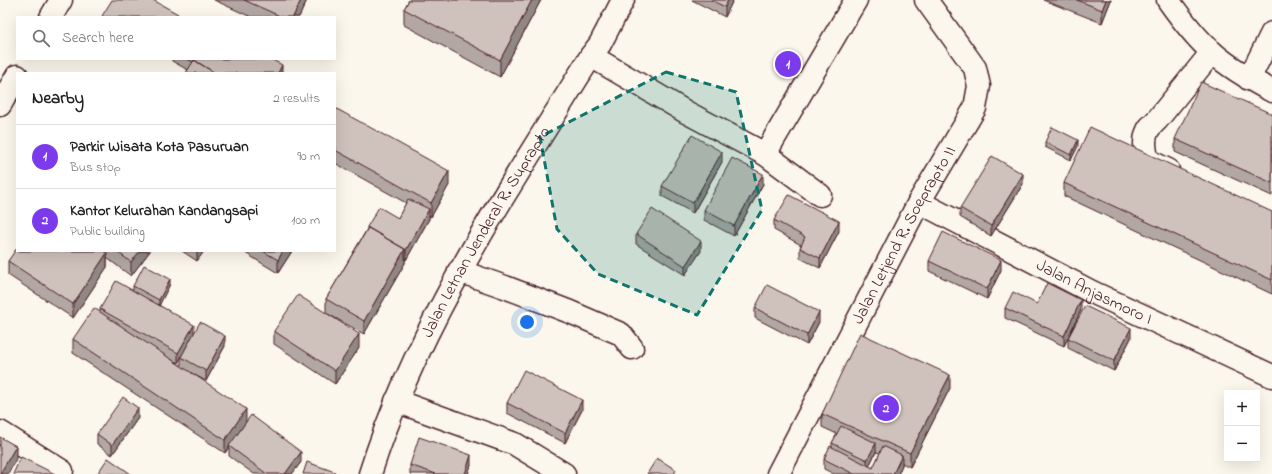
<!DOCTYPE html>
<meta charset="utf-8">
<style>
body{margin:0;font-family:"Indie Flower",sans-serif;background:#f2f2f2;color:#222}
.controls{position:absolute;right:12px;bottom:12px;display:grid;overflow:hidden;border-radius:0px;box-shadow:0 4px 16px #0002}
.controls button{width:36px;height:36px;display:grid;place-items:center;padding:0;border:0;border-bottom:1px solid #e0e0e0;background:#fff;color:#222;font:20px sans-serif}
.you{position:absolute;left:527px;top:322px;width:14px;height:14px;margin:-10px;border:3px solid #fff;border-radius:50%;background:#1a73e8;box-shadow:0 0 0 6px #1a73e833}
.badge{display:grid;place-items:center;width:26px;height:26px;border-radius:50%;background:#7c3aed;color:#fff;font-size:13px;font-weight:700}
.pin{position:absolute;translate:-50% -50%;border:2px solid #fff;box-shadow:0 1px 4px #0006}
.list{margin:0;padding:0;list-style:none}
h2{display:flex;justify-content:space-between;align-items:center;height:52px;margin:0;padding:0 16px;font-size:17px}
h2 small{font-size:13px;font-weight:400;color:#767676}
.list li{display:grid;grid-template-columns:26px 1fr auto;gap:12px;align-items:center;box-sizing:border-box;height:64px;padding:0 16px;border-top:1px solid #e0e0e0}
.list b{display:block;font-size:15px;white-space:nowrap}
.list p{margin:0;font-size:13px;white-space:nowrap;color:#767676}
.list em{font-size:13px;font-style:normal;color:#767676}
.icon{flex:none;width:22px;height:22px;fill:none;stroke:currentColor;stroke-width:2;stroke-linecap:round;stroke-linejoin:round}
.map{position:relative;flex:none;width:1272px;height:474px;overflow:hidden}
.search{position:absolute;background:#fff;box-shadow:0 4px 16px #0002;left:16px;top:16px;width:320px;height:44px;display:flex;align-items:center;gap:10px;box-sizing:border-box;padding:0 14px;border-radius:0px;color:#767676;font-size:15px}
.panel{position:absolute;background:#fff;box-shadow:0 4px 16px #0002;left:16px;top:72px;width:320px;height:180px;border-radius:0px}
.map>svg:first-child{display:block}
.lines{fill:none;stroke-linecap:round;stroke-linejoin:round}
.minor-casing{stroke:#4a1f2b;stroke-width:25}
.major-casing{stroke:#4a1f2b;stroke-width:25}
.highway-casing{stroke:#4a1f2b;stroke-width:25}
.minor{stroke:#fbf7ec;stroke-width:22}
.major{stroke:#fbf7ec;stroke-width:22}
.highway{stroke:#fbf7ec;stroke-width:22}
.wall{fill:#b2a7a2;stroke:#4a1f2b;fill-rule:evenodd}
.shaded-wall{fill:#918884;stroke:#4a1f2b}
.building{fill:#cfc2bc;stroke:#4a1f2b}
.marked{fill:#0f766e;fill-opacity:0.2;stroke:#0f766e;stroke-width:3;stroke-dasharray:8 5;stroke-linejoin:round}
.labels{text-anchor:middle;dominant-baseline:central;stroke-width:4;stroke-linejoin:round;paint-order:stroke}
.street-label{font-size:17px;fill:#4a1f2b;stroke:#fbf7ec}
</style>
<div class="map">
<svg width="1272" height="474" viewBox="0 0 1272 474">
<rect width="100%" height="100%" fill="#fbf7ec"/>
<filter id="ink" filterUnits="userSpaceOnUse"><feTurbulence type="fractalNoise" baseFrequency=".025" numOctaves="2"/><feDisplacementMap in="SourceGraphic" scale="8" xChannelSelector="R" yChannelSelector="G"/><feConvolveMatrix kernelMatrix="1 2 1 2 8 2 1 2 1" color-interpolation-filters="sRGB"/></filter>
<g filter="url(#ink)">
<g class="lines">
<defs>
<g id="minor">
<path d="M 1168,0 C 1180,17 1197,39 1212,52 C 1230,68 1251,80 1272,91"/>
<path d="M 591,56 L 686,112 L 765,154 L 820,195"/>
<path d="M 1249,79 L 1272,33"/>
<path d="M 765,154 L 856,0"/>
<path d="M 1168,170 L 1149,161 C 1144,151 1143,136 1150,127 C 1152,125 1155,122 1157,120 L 1212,52"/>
<path id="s1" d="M 919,202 L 1092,292 L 1272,376"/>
<path d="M 459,271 L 505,287 L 570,312 L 621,334 L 632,348"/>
<path d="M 396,401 L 515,444 L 564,474"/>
<path d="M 0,432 L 62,471"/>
<path id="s2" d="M 778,474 L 919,202 L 975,108 L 979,86 L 975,68 L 926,0"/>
</g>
<g id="major">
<path id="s3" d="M 370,474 C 418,322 508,190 591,56 L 600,44 L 623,0"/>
</g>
<path id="highway" d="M 51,17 L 61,0
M 0,105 L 17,76"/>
</defs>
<!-- minor casing -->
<use href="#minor" class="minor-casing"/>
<!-- major casing -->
<use href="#major" class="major-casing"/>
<!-- highway casing -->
<use href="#highway" class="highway-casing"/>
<!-- minor -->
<use href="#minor" class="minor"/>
<!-- major -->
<use href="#major" class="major"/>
<!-- highway -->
<use href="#highway" class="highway"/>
</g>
<!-- wall -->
<path class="wall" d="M 214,0 L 307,0 L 299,17 L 251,17 Z
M 409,0 L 541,0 L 500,77 L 404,25 L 404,9 Z
M 692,0 L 733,0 L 725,17 Z
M 1043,0 L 1111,0 L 1102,23 Z
M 172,59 L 271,59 L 282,73 L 188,70 L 172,61 Z
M 335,108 L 449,185 L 431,217 L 429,215 L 429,219 L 406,260 L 405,259 L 405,263 L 364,334 L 328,314 L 359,348 L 335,384 L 274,344 L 274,331 L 326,313 L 326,299 L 367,229 L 367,227 L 398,218 L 406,203 L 335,163 Z
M 1272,114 L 1272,196 L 1175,152 L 1175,139 Z
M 1045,142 L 1078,146 L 1071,160 L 1045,147 Z
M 722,162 L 693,213 L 662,196 L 662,186 Z
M 1064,183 L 1272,212 L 1272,294 L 1064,196 Z
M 763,184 L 734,236 L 704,220 L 704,210 Z
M 1023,184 L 991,236 L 960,217 L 960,208 Z
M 774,220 L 839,231 L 820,268 L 800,258 L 800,248 L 801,245 L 774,230 Z
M 636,234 L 701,251 L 685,275 L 636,244 Z
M 17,251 L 150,251 L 131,276 L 107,258 L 107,267 L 73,318 L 8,275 L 8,261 Z
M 182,251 L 204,251 L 197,261 Z
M 242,251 L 292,251 L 278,273 Z
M 929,261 L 1001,270 L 987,299 L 929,271 Z
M 170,284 L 159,305 L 194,333 L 225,346 L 206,381 L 193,374 L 246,422 L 239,432 L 301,462 L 292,474 L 254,474 L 229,456 L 229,447 L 225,453 L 73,353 L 73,339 L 100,312 L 100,309 L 133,290 L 133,286 ZM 183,353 L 181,357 L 181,366 L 172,360 L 178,363 Z
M 1037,304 L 1081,310 L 1064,346 L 1005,318 L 1005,308 Z
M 755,308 L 819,322 L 807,345 L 755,318 Z
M 1068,338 L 1131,338 L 1114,371 L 1068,348 Z
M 950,388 L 910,467 L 902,463 L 902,465 L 898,474 L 834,474 L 824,469 L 824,459 L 832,447 L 832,443 L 837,434 L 822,427 L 822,414 ZM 876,452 L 880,453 L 873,468 L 869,466 Z
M 507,403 L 582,410 L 565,443 L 507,413 Z
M 138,418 L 112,455 L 97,444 L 97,434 Z
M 410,465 L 471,465 L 468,474 L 410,474 Z"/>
<!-- shaded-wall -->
<path class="shaded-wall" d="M 301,0 L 307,0 L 299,17 L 293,17 Z
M 532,0 L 541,0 L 500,77 L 500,60 Z
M 728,0 L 733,0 L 725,17 L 725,7 Z
M 1106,0 L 1111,0 L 1102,23 L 1102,10 Z
M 282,65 L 282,73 L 278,73 Z
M 1078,140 L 1078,146 L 1071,160 L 1071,155 Z
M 722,152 L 722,162 L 693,213 L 693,203 Z
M 449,171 L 449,185 L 431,217 L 431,203 Z
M 763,174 L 763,184 L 734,236 L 734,226 Z
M 1023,174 L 1023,184 L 991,236 L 991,226 Z
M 429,209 L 429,219 L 406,260 L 406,250 Z
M 839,221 L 839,231 L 820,268 L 820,258 Z
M 701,241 L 701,251 L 685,275 L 685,266 Z
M 405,249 L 405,263 L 364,334 L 364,321 Z
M 140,251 L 150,251 L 131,276 L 131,262 Z
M 197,251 L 204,251 L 197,261 Z
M 283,251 L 292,251 L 278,273 L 278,260 Z
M 107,253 L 107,267 L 73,318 L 73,304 Z
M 1001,260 L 1001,270 L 987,299 L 987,289 Z
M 170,279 L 170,284 L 159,306 L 159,300 Z
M 1081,300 L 1081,310 L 1064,346 L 1064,336 Z
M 819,312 L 819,322 L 807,345 L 807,335 Z
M 194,325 L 194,335 L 178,363 L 178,353 Z
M 1131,328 L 1131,338 L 1114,371 L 1114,361 Z
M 359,334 L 359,348 L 335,384 L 335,371 Z
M 225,336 L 225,346 L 206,381 L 206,371 Z
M 950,375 L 950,388 L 910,467 L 910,453 Z
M 582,400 L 582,410 L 565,443 L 565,433 Z
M 138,408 L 138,418 L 112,455 L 112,445 Z
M 246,409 L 246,422 L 225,453 L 225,440 Z
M 876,443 L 876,452 L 867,470 L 867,460 Z
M 16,446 L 16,459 L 8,474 L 0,474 Z
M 301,452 L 301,462 L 292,474 L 285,474 Z
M 471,455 L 471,465 L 468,474 L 465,474 Z
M 902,455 L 902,465 L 898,474 L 893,474 Z"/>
<!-- building -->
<path class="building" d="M 112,0 L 153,0 L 178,14 L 176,17 L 103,17 L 102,16 Z
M 244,0 L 301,0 L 293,17 L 282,17 Z
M 409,0 L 532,0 L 500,60 L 404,9 Z
M 711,0 L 728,0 L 725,7 Z
M 1077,0 L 1106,0 L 1102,10 Z
M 187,59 L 271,59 L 282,65 L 278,73 L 215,73 L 194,60 L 193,62 Z
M 194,60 L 215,73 L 186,73 Z
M 1201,82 L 1272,114 L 1272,183 L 1175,139 Z
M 335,108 L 449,171 L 431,203 L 335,150 Z
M 1052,127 L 1078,140 L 1071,155 L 1045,142 Z
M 1090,127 L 1272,212 L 1272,280 L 1064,183 Z
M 692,135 L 722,152 L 693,203 L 662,186 Z
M 992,156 L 1023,174 L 991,226 L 960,208 Z
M 732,158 L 763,174 L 734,226 L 704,210 Z
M 789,195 L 839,221 L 820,258 L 800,248 L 805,237 L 774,220 Z
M 408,199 L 429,209 L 406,250 L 367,227 L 379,207 L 398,218 Z
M 652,209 L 701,241 L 685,266 L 636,234 Z
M 368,228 L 405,249 L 364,321 L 326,299 Z
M 943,232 L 1001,260 L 987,289 L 929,261 Z
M 17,248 L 17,251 L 103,251 L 107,253 L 73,304 L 8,261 Z
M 116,251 L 140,251 L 131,262 Z
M 263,251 L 283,251 L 278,260 Z
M 144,265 L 170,279 L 159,300 L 133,286 Z
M 116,281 L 194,325 L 178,353 L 100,309 Z
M 1047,283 L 1081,300 L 1064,336 L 1005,308 L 1013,292 L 1037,304 Z
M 767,285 L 819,312 L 807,335 L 755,308 Z
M 298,295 L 359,334 L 335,371 L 274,331 Z
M 1085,306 L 1131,328 L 1114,361 L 1068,338 Z
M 94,308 L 246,409 L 225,440 L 73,339 Z
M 200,322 L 225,336 L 206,371 L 181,357 Z
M 860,333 L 950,375 L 910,453 L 822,414 Z
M 524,370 L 582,400 L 565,433 L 507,403 Z
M 123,397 L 138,408 L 112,445 L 97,434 Z
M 251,415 L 301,452 L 285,474 L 267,474 L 229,446 Z
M 841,426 L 876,443 L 867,460 L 832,443 Z
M 0,437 L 16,446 L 0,474 Z
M 419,437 L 471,455 L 465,474 L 436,474 L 410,465 Z
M 830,446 L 873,468 L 883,446 L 902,455 L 893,474 L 854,474 L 824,459 Z
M 21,457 L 55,474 L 13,474 Z
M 108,458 L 131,474 L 97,474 Z
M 657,458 L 676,470 L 674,474 L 647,474 Z
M 307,462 L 335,472 L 335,474 L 303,474 Z"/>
</g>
<!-- marked area -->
<path class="marked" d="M 666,72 L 736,92 L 762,210 L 697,315 L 598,274 L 557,229 L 540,137 Z"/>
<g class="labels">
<!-- street labels -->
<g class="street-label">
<text stroke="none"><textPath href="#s3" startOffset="269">Jalan Letnan Jenderal R. Suprapto</textPath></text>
<text stroke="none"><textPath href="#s2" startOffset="270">Jalan Letjend R. Soeprapto II</textPath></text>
<text stroke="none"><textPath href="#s1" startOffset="197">Jalan Anjasmoro I</textPath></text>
</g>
</g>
</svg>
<div class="controls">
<button>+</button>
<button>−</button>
</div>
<div class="you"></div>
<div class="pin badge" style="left:788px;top:64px">1</div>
<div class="pin badge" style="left:886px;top:408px">2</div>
<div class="search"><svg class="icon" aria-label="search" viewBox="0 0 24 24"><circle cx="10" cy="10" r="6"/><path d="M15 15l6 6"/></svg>Search here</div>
<section class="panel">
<h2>Nearby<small>2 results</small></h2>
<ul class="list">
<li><span class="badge">1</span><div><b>Parkir Wisata Kota Pasuruan</b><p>Bus stop</p></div><em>90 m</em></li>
<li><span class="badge">2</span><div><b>Kantor Kelurahan Kandangsapi</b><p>Public building</p></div><em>100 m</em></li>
</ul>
</section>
</div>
